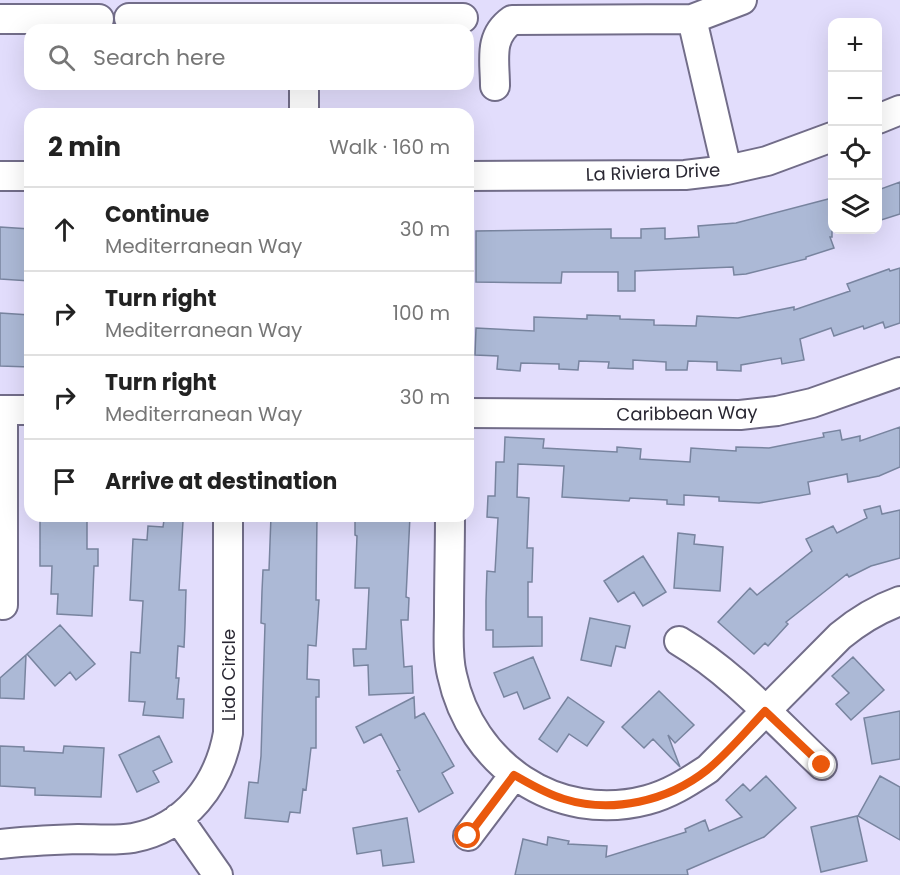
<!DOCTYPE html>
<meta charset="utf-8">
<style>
body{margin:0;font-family:Poppins,sans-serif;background:#f6f6f6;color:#222}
.controls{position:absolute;right:18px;top:18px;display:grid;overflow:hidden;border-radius:12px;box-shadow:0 6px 24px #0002}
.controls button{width:54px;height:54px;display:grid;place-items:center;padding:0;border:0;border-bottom:2px solid #e0e0e0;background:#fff;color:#222;font:30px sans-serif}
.stop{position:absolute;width:18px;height:18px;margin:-14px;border:4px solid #ea580c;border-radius:50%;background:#fff}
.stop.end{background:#ea580c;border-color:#fff;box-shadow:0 2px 6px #0008}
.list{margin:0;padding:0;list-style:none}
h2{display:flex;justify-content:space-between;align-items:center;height:78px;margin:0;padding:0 24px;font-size:26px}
h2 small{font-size:20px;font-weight:400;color:#767676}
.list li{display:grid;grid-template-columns:39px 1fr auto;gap:18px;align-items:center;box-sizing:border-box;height:84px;padding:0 24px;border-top:2px solid #e0e0e0}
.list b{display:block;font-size:22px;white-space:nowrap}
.list p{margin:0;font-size:20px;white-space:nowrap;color:#767676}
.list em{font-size:20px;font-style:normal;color:#767676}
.icon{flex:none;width:33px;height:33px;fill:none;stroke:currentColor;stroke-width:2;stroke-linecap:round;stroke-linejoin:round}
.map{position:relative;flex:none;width:900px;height:875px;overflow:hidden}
.search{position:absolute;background:#fff;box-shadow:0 6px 24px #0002;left:24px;top:24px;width:450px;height:66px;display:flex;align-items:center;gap:15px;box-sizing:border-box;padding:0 21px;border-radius:18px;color:#767676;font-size:22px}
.panel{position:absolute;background:#fff;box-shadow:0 6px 24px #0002;left:24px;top:108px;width:450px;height:414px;border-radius:18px}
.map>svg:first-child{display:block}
.building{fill:#acb9d6;stroke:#78849f;stroke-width:1.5}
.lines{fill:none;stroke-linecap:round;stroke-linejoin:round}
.minor-casing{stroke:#726d89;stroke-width:32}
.minor{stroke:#fff;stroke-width:28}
.route{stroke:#ea580c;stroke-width:8}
.labels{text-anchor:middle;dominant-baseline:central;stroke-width:6;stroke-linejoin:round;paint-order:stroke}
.street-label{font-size:18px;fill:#292732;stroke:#fff}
</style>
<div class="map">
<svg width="900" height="875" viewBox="0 0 900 875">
<rect width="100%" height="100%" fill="#e2ddfc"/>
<!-- building -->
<path class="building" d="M 900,182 L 900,214 L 878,221 L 878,190 Z
M 832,198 L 832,237 L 830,237 L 834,248 L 806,257 L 806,259 L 746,274 L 734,275 L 733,267 L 635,271 L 635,291 L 618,291 L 618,272 L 562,272 L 561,283 L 476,282 L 476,231 L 611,229 L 611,238 L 641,238 L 641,229 L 665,228 L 665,239 L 699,237 L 698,226 L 736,223 Z
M 0,227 L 30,229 L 30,281 L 0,279 Z
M 900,268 L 900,323 L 885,328 L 883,322 L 864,329 L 863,326 L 834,336 L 831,328 L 800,339 L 804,360 L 782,364 L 781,358 L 741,365 L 741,371 L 717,370 L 717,362 L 688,361 L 687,370 L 666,370 L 666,362 L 633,360 L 633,369 L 608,368 L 609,362 L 579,361 L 578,370 L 559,369 L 559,364 L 521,363 L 520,371 L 497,369 L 498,356 L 475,355 L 476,328 L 534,331 L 534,317 L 587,319 L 587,315 L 620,316 L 620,319 L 654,320 L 654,325 L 696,326 L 697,316 L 738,318 L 794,307 L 794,310 L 850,291 L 847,284 L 889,269 L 890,271 Z
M 0,313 L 30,315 L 30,367 L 0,366 Z
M 900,427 L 900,467 L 879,476 L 848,482 L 847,474 L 808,482 L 810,494 L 759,503 L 719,501 L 719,497 L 684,495 L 684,505 L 667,504 L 667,500 L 630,498 L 629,501 L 562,497 L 564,466 L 518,464 L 517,497 L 529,498 L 527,548 L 533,548 L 532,582 L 528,582 L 528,617 L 542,617 L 542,646 L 493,647 L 493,630 L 486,630 L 486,601 L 487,571 L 495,572 L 498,518 L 487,517 L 488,496 L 495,496 L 496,462 L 504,462 L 505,437 L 544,439 L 543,448 L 617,452 L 617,447 L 641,449 L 640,459 L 690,462 L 691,448 L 736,451 L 736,447 L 769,448 L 824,437 L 823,433 L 840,430 L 842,440 L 860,436 L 860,441 Z
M 880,506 L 882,514 L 900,510 L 900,558 L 871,566 L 849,577 L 847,574 L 786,622 L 788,624 L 768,646 L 765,643 L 754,654 L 718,622 L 750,588 L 757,595 L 812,551 L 806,539 L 833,526 L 837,533 L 867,518 L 864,510 Z
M 271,516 L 317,516 L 316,600 L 319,600 L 316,646 L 308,645 L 307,679 L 319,680 L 319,697 L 316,697 L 316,748 L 311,748 L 306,790 L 303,789 L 300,813 L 290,812 L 288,822 L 245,818 L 249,782 L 258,783 L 261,756 L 265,624 L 261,623 L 262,591 L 263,570 L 269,570 Z
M 355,516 L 410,516 L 406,597 L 409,598 L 408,620 L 401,620 L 404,667 L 412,666 L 413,693 L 369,695 L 368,665 L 354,666 L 353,649 L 366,649 L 369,588 L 355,588 L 357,536 L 355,535 Z
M 40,519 L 87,519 L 87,549 L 98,549 L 98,566 L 94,566 L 92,616 L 57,614 L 58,594 L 51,594 L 52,566 L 40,566 Z
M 164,520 L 183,521 L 179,590 L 186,590 L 185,625 L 184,647 L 178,646 L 176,678 L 179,678 L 177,699 L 184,699 L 183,718 L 143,715 L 145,702 L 129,701 L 131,652 L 140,653 L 143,601 L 130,600 L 133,539 L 147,540 L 148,526 L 163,527 Z
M 678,533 L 695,535 L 694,544 L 723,547 L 720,591 L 674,588 Z
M 643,556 L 666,592 L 643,606 L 634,592 L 618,602 L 604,581 Z
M 590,618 L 630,626 L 625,648 L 616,646 L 611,666 L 581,660 Z
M 60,625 L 95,664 L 76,680 L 70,672 L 55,686 L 27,654 Z
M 26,655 L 24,699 L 0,698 L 0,678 Z
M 533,657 L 550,698 L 524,709 L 517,692 L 504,697 L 494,673 Z
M 853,657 L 884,690 L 851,720 L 836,704 L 849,693 L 832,676 Z
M 659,691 L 694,725 L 675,743 L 668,735 L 680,767 L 653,739 L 644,748 L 622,727 Z
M 414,697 L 415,718 L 424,713 L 454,766 L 442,773 L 453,793 L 419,812 L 397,771 L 400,770 L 381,734 L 364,743 L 356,727 Z
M 568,697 L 604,722 L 587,746 L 569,734 L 557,752 L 539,739 Z
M 900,711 L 900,759 L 872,764 L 864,718 Z
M 159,736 L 172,762 L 153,771 L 159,782 L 137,792 L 119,755 Z
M 0,746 L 24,747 L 24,751 L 63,753 L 64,746 L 104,748 L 101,797 L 35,795 L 35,788 L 0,786 Z
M 766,776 L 796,808 L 764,837 L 687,870 L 688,875 L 515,875 L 523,839 L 547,845 L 548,837 L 569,841 L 568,844 L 607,846 L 606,857 L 686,832 L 685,829 L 705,820 L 709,831 L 742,817 L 726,800 L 743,784 L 750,791 Z
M 880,776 L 900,787 L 900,840 L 858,816 Z
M 857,816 L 867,861 L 821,872 L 811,827 Z
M 407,818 L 414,862 L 383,866 L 381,850 L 357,854 L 353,828 Z"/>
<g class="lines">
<defs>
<path id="minor" d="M 129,18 L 463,18
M 0,19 L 99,19
M 692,19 L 742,0
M 495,86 C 495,60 488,37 512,20 L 692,19 L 727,170
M 304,114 L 304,84
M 878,119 L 900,110
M 0,176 L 30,176
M 468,176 L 685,175 L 727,170 L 767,161 L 832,137
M 0,410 L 30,410
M 3,410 L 3,605
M 468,413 L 740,415 L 777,411 L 812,403 L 900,372
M 450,516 C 450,548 449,580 449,612 C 449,633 447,655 452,675 C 471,764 556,824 647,800 C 670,794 688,782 708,769 L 840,636 C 858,621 878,609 900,601
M 679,641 C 733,673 776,722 822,765
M 178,818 L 218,875
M 468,836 L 514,775
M 0,844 C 26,841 52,840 78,839 C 96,839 115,841 133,838 C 186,828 219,784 228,733 L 228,516"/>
</defs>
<!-- minor casing -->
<use href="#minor" class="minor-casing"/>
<!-- minor -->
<use href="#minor" class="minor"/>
</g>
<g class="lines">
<!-- route -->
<path class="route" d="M 468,836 L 514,775 C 530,784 546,794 564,799 C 612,814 668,801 707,770 C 728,753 746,731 765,711 L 822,765"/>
</g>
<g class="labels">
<!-- street labels -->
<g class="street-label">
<text transform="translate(653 172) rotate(-2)">La Riviera Drive</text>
<text transform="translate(687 413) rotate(-1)">Caribbean Way</text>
<text transform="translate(228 675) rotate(-90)">Lido Circle</text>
</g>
</g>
</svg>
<div class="controls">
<button>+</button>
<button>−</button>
<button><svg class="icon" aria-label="locate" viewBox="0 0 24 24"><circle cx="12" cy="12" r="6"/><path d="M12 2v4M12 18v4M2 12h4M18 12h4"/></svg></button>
<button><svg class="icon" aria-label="layers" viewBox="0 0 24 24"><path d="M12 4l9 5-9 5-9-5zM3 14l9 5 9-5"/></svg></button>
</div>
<div class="stop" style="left:468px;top:836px"></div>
<div class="stop end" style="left:822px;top:765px"></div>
<div class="search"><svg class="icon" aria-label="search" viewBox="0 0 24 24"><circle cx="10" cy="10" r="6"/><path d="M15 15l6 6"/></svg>Search here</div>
<section class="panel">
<h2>2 min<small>Walk · 160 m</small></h2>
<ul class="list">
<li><svg class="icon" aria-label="ahead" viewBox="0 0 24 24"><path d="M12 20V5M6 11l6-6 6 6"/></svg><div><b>Continue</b><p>Mediterranean Way</p></div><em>30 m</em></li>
<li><svg class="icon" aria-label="right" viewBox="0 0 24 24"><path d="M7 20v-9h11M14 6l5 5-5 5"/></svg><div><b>Turn right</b><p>Mediterranean Way</p></div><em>100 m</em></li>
<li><svg class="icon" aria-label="right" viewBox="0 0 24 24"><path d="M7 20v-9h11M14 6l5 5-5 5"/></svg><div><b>Turn right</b><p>Mediterranean Way</p></div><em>30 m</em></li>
<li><svg class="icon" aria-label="arrive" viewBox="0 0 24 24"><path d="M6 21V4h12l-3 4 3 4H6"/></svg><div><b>Arrive at destination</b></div></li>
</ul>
</section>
</div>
